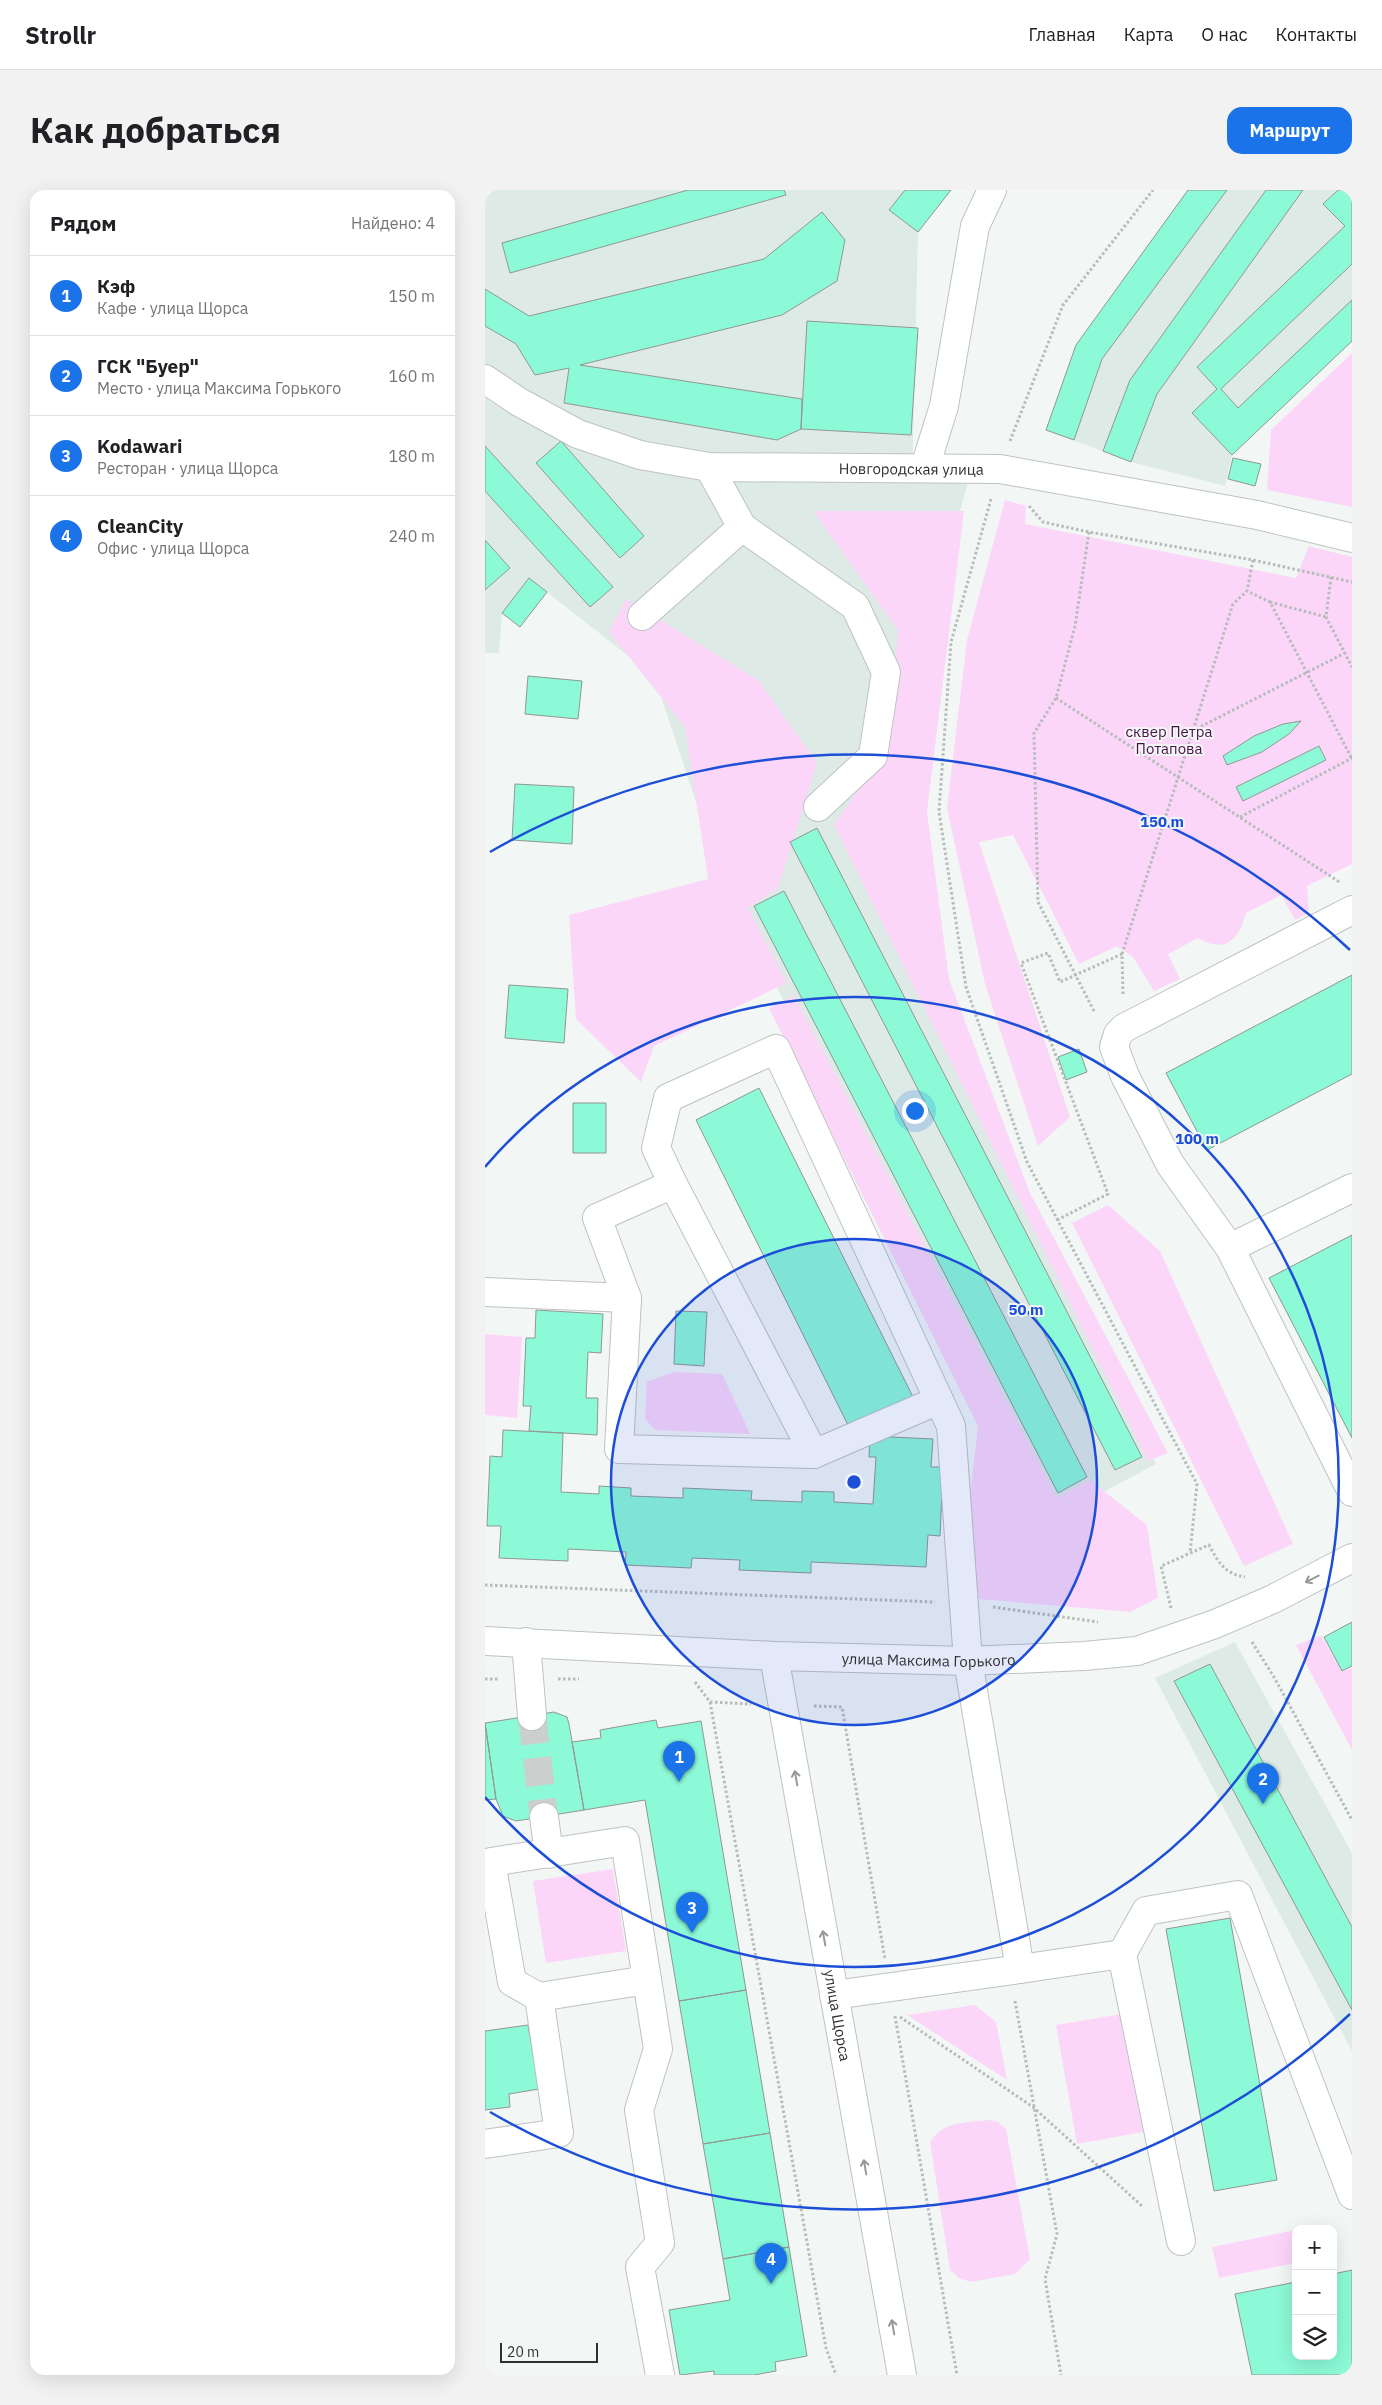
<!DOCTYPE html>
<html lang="ru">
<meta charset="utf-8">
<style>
body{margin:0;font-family:"IBM Plex Sans",sans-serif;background:#f2f2f2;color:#202124}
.controls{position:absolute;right:15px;bottom:15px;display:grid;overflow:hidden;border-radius:10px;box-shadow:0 5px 20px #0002}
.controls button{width:45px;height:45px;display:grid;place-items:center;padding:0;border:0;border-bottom:1px solid #e0e0e0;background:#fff;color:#202124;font:25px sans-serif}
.scale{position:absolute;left:15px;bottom:12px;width:98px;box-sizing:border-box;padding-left:5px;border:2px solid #2f3130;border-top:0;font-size:14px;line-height:18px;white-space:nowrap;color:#2f3130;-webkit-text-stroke:4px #f2f7f5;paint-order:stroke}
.you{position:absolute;left:429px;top:920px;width:18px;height:18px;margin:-12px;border:4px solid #fff;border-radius:50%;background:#1a73e8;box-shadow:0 0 0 8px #1a73e833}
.badge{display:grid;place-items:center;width:32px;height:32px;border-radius:50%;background:#1a73e8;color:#fff;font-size:16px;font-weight:700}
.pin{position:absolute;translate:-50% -41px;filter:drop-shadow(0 1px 2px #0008)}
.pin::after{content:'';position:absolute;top:26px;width:18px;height:15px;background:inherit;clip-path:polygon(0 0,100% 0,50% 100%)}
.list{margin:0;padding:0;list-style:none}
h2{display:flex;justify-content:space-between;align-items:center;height:65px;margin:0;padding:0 20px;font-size:21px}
h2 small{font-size:16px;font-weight:400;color:#757577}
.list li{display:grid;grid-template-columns:32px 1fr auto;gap:15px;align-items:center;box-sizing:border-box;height:80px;padding:0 20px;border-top:1px solid #e0e0e0}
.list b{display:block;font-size:19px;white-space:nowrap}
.list p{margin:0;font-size:16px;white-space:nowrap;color:#757577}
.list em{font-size:16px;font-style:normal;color:#757577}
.icon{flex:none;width:28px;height:28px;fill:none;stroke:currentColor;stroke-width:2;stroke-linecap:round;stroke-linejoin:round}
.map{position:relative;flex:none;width:867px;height:2185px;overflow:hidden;border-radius:15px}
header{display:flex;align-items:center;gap:30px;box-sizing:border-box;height:70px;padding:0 25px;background:#fff;border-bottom:1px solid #e0e0e0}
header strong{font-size:24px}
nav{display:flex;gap:28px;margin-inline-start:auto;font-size:18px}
.intro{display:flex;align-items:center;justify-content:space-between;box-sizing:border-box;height:120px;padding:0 30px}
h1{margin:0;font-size:35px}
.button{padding:12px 22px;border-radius:15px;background:#1a73e8;color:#fff;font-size:18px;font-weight:700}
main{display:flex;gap:30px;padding:0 30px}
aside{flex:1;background:#fff;border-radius:15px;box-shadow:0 5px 20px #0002}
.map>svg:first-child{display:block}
.built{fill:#ddeae5}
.green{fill:#fcd6f9}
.building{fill:#8cf9d7;stroke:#929694}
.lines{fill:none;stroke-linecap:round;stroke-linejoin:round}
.minor-tunnel{stroke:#cbcfce;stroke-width:28;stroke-dasharray:28 14;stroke-linecap:butt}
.minor-casing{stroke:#bec3c1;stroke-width:30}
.path{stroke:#b7bcba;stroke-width:3;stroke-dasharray:2.5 2.5;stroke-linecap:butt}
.minor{stroke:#fff;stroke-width:28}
.oneway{stroke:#979898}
.ring{fill:none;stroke:#1d4ed8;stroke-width:2.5}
.labels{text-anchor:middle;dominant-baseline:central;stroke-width:4;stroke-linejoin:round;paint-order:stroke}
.street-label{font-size:15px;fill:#2f3130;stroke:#f2f7f5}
.park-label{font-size:15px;fill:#4a1049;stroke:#f2f7f5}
.centre{fill:#1d4ed8;stroke:#f2f7f5;stroke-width:2.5}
.ring-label{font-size:15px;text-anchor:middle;font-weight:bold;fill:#1d4ed8;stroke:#f2f7f5;stroke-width:4;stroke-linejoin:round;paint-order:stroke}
</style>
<header>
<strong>Strollr</strong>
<nav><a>Главная</a><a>Карта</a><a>О нас</a><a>Контакты</a></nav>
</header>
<div class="intro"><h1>Как добраться</h1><a class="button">Маршрут</a></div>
<main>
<aside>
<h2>Рядом<small>Найдено: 4</small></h2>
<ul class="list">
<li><span class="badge">1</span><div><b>Кэф</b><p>Кафе · улица Щорса</p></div><em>150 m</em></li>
<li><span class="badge">2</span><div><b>ГСК &quot;Буер&quot;</b><p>Место · улица Максима Горького</p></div><em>160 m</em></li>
<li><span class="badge">3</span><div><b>Kodawari</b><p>Ресторан · улица Щорса</p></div><em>180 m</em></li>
<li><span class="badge">4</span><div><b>CleanCity</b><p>Офис · улица Щорса</p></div><em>240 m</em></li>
</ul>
</aside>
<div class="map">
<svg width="867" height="2185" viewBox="0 0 867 2185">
<rect width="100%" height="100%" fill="#f2f7f5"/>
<!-- built -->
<path class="built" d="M 0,0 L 466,0 L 433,42 L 427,293 L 483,293 L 442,435 L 406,750 L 671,1274 L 554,1336 L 231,672 L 169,486 L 44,388 L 17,423 L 14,463 L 0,463 Z
M 703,0 L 867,0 L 867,151 L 747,265 L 740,296 L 646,272 L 561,240 L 591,155 Z
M 750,1452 L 867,1663 L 867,1861 L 670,1488 Z"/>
<!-- green -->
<path class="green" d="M 867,163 L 867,317 L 782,300 L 786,240 Z
M 520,310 L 541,316 L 540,334 L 811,388 L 824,356 L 867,367 L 867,674 L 822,696 L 824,720 L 820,725 L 810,730 L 796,705 L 761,723 C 754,750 740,764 713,748 L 683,764 L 695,789 L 669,801 L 648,767 L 632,756 L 594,774 L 528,645 L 494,652 L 585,927 L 553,956 L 500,794 L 462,618 L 482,450 Z
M 328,321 L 479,321 L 442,622 L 464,789 L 545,1003 L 683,1263 L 663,1271 L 349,635 L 405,553 L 413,440 Z
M 141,409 L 273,490 L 332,573 L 293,698 L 263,718 L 302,793 L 169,856 L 156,892 L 91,829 L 84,725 L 223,689 L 200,537 L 124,442 Z
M 309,806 L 572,1308 L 605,1290 L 662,1335 L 673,1408 L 645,1422 L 494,1409 L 483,1324 L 493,1236 L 284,818 Z
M 623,1015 L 675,1061 L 808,1354 L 759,1376 L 587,1033 Z
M 0,1144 L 37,1147 L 32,1228 L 0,1225 Z
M 189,1182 L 237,1184 L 265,1244 L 171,1240 L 160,1229 L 162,1192 Z
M 836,1445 L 857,1482 L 867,1478 L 867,1560 L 811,1455 Z
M 128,1679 L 141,1761 L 61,1773 L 48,1691 Z
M 490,1815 L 511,1832 L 522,1890 L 422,1825 Z
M 637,1824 L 658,1942 L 592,1954 L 571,1835 Z
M 502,1930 L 512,1931 L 521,1939 L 545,2069 L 530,2084 L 486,2092 L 474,2088 L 465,2080 L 445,1952 C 458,1931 480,1933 502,1930 Z
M 811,2040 L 811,2073 L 734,2088 L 727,2057 Z"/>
<!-- building -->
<path class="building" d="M 203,0 L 299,0 L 301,5 L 25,83 L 17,53 Z
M 420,0 L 466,0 L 433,42 L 404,20 Z
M 703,0 L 742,0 L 617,169 L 589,250 L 561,240 L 591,155 Z
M 781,0 L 818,0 L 672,204 L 646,272 L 618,261 L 645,190 Z
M 853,0 L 867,0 L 867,74 L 736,199 L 753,218 L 867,110 L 867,151 L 747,265 L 707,223 L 732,199 L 712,177 L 860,36 L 838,14 Z
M 337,22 L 360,50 L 352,91 L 297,125 L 95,175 L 317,209 L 316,239 L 292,250 L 79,213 L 84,178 L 50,185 L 31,154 L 0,136 L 0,99 L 44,126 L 279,69 Z
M 322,131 L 433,138 L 426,245 L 316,239 Z
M 76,251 L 159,346 L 135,368 L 51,273 Z
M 0,256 L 128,397 L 105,417 L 0,301 Z
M 748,268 L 776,274 L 770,296 L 743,289 Z
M 0,350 L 25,378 L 0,400 Z
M 44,388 L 62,402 L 35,437 L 17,423 Z
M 43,486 L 97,491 L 93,529 L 40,524 Z
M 816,531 L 804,544 L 777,562 L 742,575 L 738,566 L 769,546 L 798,534 Z
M 834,556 L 841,570 L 758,611 L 751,597 Z
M 30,594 L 89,597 L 87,654 L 27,650 Z
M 332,638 L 657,1267 L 630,1280 L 305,652 Z
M 299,701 L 602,1287 L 573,1303 L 269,716 Z
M 867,785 L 867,884 L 722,960 L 681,883 Z
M 24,795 L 83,799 L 79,853 L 20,848 Z
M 594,859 L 602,882 L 581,890 L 573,867 Z
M 274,898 L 428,1207 L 365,1239 L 211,930 Z
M 88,913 L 121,913 L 121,963 L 88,963 Z
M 867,1045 L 867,1248 L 784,1088 Z
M 51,1120 L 118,1124 L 116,1163 L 103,1162 L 101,1208 L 113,1208 L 112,1245 L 44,1241 L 46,1216 L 38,1216 L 41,1148 L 50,1148 Z
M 191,1121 L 222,1122 L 219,1176 L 189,1174 Z
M 18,1240 L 78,1243 L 76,1302 L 114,1304 L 114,1296 L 146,1298 L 146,1306 L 198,1308 L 198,1298 L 267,1301 L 266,1310 L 317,1312 L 317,1301 L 349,1302 L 349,1312 L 388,1314 L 391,1267 L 384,1267 L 385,1246 L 448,1249 L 446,1277 L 458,1277 L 455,1346 L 443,1345 L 441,1377 L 326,1372 L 326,1383 L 254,1380 L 255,1370 L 207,1368 L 206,1378 L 140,1375 L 141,1362 L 83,1359 L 83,1371 L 14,1368 L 16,1336 L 2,1336 L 5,1266 L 17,1267 Z
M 867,1432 L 867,1476 L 857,1481 L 839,1447 Z
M 725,1474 L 867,1737 L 867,1820 L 689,1491 Z
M 69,1522 L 82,1527 L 84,1534 L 99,1620 L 31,1631 L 18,1626 L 11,1609 L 0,1533 Z
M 171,1530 L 173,1538 L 216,1531 L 261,1800 L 194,1811 L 160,1610 L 99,1620 L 87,1552 L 116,1548 L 115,1540 Z
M 0,1533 L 11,1609 L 0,1610 Z
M 745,1728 L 792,1990 L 729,2001 L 681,1739 Z
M 261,1800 L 285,1943 L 218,1954 L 194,1811 Z
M 43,1835 L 54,1899 L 24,1904 L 25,1917 L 0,1920 L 0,1841 Z
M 285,1943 L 304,2057 L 238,2069 L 218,1954 Z
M 304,2057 L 322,2166 L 290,2172 L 291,2181 L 269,2185 L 229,2185 L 229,2181 L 195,2185 L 184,2120 L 245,2110 L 238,2069 Z
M 867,2080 L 867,2185 L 767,2185 L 750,2104 L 811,2092 L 811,2166 L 848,2166 L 848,2084 Z"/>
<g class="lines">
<!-- minor-tunnel -->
<path class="minor-tunnel" d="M 47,1526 L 59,1627"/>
<defs>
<g id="minor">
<path id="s1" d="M 0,189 L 34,212 L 93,244 L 155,265 L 224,277 L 515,279 L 772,325 L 867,348"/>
<path d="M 224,277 L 257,337 L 370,416 L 401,482 L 388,566 L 333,617"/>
<path d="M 440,277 L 459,216 L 490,36 L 507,0"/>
<path d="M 157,426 L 257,337"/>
<path d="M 867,720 L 639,838 L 633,844 L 629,857 L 640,886 L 685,974 L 745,1058 L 867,998"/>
<path d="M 188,994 L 171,958 L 183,908 L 291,859 L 466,1236 L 483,1471 L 535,1779 L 637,1764 L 696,2051"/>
<path d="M 188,994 L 329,1264 L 134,1259 L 142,1108 L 112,1028 Z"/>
<path d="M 745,1058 L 867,1302"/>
<path d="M 0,1102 L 142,1108"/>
<path d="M 329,1264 L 454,1210"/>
<path id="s2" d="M 0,1451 L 289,1466 L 483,1471 L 599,1466 L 652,1461 L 730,1434 L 788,1409 L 867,1368"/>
<path d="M 41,1452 L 47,1526"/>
<path id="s3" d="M 289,1466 L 417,2185"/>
<path d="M 59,1627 L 64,1664"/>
<path d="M 637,1764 L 661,1721 L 753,1705 L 867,2005"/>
<path d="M 349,1805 L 535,1779"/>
<path d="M 54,1807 L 162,1790"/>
<path d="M 0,1954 L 74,1943 L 54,1807 L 27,1792 L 6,1672 L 140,1651 L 173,1859 L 154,1920 L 175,2053 L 155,2077 L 175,2185"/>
</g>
</defs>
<!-- minor casing -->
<use href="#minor" class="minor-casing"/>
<!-- path -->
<path class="path" d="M 525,251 L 578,115 L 668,0
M 506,309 L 466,452 L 454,622 L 481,797 L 542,972 L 712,1294 L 705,1363
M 544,316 L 558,332 L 604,342 L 768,370 L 867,392
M 604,342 L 590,436 L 571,508 L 549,543 L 553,712 L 610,823
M 768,370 L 762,401 L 785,412 L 867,569
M 846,387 L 841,427 L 867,477
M 785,412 L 841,427
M 571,508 L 856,693
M 707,541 L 860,463
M 755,627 L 867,568
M 638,804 L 637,764 L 748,414 L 762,401
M 572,1030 L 623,1004 L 536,773 L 563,763 L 575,792 L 637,764
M 0,1395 L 450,1412
M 508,1417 L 613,1432
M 686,1418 L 676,1376 L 724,1355 C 733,1372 740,1384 760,1387
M 767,1452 L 789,1487 L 867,1630
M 0,1489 L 14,1489
M 73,1489 L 94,1489
M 210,1492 L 225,1512 L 266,1514
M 225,1512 L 341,2158 L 351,2185
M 329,1516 L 357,1517 L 400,1769
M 530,1811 L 572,2044 L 560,2089 L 576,2185
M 410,1826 L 472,2185
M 415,1827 L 548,1917 L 657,2016"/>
<!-- minor -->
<use href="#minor" class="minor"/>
</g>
<!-- one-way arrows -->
<defs><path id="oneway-shaft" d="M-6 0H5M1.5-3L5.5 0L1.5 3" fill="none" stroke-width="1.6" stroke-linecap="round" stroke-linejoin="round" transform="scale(1.25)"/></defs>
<g class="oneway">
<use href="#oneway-shaft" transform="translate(827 1389) rotate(153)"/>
<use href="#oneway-shaft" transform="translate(311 1588) rotate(-100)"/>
<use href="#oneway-shaft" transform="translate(339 1748) rotate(-100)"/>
<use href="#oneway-shaft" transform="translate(380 1977) rotate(-100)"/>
<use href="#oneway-shaft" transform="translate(408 2137) rotate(-100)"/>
</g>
<!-- distance rings -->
<circle cx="369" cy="1292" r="243" fill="#1d4ed8" fill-opacity=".12"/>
<g class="ring">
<circle cx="369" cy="1292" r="243"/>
<path d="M0 977A485 485 0 1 1 0 1607"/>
<path d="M865 1824A728 728 0 0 1 5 1922M5 662A728 728 0 0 1 865 760"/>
</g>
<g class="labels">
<!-- street labels -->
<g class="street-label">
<text stroke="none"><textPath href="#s1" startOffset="446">Новгородская улица</textPath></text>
<text stroke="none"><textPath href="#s2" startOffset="444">улица Максима Горького</textPath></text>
<text stroke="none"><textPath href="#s3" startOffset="365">улица Щорса</textPath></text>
</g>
<!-- park labels -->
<g class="park-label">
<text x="684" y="541">сквер Петра<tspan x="684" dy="17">Потапова</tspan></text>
</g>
</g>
<circle cx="369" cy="1292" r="8" class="centre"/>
<g class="ring-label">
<text x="677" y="637">150 m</text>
<text x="712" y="954">100 m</text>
<text x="541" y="1125">50 m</text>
</g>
</svg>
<div class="controls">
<button>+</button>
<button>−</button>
<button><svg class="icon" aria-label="layers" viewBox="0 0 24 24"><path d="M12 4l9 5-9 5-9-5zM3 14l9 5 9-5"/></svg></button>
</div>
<div class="scale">20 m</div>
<div class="you"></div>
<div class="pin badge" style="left:194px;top:1592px">1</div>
<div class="pin badge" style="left:778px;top:1614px">2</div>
<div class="pin badge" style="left:207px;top:1743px">3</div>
<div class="pin badge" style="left:286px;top:2094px">4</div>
</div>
</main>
